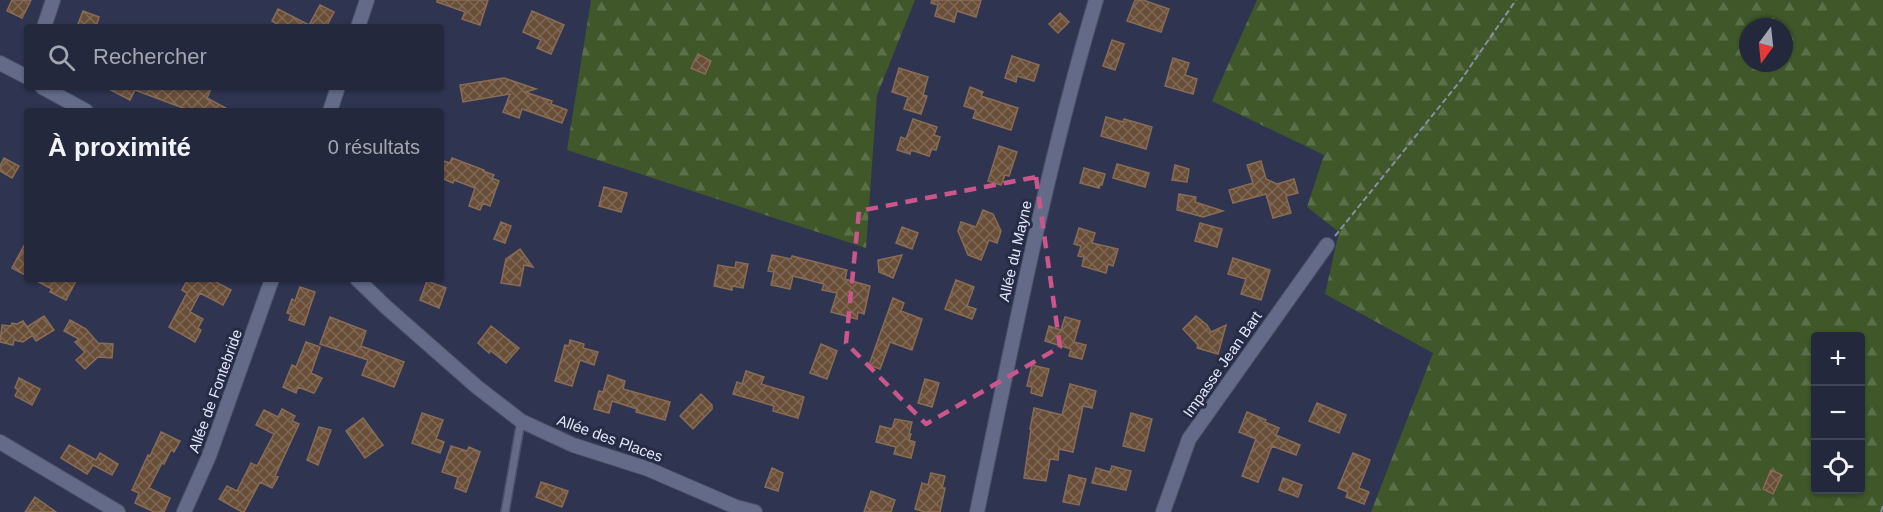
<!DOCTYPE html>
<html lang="fr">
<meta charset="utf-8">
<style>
body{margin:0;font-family:Helvetica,sans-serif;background:#2f3448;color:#f1f3f6}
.controls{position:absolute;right:18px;bottom:18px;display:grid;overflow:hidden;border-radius:6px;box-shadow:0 2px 4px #0004}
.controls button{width:54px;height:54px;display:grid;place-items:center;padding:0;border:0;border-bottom:2px solid #404457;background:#23283d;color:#f1f3f6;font:30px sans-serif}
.compass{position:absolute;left:1739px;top:18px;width:54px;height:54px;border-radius:50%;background:#23283d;box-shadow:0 2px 4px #0004;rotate:195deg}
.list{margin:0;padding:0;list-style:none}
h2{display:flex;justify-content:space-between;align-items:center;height:78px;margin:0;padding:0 24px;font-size:26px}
h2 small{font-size:20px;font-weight:400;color:#a3a6b0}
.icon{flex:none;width:33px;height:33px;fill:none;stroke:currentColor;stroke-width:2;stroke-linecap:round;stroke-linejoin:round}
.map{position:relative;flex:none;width:1883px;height:512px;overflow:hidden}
.search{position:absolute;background:#23283d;box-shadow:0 2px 4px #0004;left:24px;top:24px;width:420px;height:66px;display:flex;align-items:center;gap:15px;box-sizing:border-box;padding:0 21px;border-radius:6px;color:#a3a6b0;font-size:22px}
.panel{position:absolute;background:#23283d;box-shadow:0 2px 4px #0004;left:24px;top:108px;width:420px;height:174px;border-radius:6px}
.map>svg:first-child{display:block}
.forest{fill:url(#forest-firs);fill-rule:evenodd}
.building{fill:url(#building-cross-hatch);stroke:#886c55;stroke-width:1.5}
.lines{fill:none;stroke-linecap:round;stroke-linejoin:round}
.lane-casing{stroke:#4d5168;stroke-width:10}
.street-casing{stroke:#4d5168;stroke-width:16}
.path{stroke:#898ea5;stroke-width:2;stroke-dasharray:6 3;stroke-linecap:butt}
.lane{stroke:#646b89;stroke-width:7}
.street{stroke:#646b89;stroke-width:14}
.marked{fill:none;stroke:#cc568b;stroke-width:4.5;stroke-dasharray:12 8;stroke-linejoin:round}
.labels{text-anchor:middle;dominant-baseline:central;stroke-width:6;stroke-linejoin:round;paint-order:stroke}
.street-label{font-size:15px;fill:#e4e8fa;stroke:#262b46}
</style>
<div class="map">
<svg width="1883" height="512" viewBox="0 0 1883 512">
<defs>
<pattern id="forest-firs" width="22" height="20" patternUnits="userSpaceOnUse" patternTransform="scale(1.5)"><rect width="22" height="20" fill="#3f5729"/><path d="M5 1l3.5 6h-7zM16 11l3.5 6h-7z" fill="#5b6f49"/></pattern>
<pattern id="building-cross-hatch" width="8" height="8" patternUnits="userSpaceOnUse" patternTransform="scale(1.5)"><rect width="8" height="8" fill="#694e38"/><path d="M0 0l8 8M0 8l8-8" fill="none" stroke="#7e6856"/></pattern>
</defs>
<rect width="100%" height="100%" fill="#2f3551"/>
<!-- forest -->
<path class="forest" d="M 591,0 L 915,0 L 877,95 L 866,248 L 567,150 Z
M 1257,0 L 1883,0 L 1883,512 L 1371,512 L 1433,353 L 1325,294 L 1339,232 L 1307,207 L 1324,155 L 1212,101 ZM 1748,27 L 1784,27 L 1784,63 L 1748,63 ZM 1816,336 L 1860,336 L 1860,490 L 1816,490 Z"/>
<!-- building -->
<path class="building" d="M 12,0 L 31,0 L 22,18 L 7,11 Z
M 437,0 L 488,0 L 480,25 L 462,19 L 465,12 L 437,2 Z
M 932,0 L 981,0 L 976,17 L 957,11 L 954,22 L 935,16 L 938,5 L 931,3 Z
M 1135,0 L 1143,0 L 1169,9 L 1161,32 L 1127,21 Z
M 320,5 L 334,12 L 326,27 L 282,27 L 272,21 L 278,9 L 309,25 Z
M 83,11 L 99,17 L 96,27 L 77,27 Z
M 532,11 L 564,25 L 551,54 L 537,48 L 541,40 L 523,32 Z
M 1060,13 L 1069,22 L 1058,33 L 1049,24 Z
M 1112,40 L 1124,44 L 1115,70 L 1103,66 Z
M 698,54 L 711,61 L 705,74 L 691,68 Z
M 1012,56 L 1039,65 L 1034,81 L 1017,76 L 1016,82 L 1005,78 Z
M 1173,58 L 1189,63 L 1185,75 L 1197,79 L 1193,94 L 1165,86 Z
M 899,68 L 928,77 L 923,95 L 927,96 L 921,114 L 904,109 L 908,97 L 892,92 Z
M 504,78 L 536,89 L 525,92 L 552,101 L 551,104 L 567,110 L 562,123 L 522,109 L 519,118 L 503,112 L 510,94 L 463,102 L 460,85 Z
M 105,87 L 212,87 L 207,98 L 231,111 L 191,111 L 135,90 L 130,100 Z
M 970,87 L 983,92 L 981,96 L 1018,108 L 1011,130 L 973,118 L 976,110 L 964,106 Z
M 1106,117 L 1123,122 L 1124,119 L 1152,127 L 1146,149 L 1101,136 Z
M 913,119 L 937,127 L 934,135 L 940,137 L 936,150 L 932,149 L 929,156 L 911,150 L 910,154 L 897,150 L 901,137 L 906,139 Z
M 999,146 L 1017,152 L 1009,176 L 1005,175 L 1001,185 L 988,181 Z
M 4,158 L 19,166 L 12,178 L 0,171 L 0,166 Z
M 452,158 L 484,170 L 483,171 L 494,175 L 492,178 L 499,181 L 490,206 L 483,203 L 480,210 L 469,206 L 475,188 L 454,180 L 453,183 L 441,178 L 441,160 L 450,163 Z
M 1261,161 L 1266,179 L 1277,184 L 1294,179 L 1298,193 L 1286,196 L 1291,213 L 1273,218 L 1266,194 L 1233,203 L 1229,190 L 1253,183 L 1247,165 Z
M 1117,164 L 1149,173 L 1145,187 L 1113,178 Z
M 1175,165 L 1189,169 L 1187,182 L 1172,180 Z
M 1084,168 L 1105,174 L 1102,185 L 1100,185 L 1099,188 L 1080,183 Z
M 604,187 L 627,193 L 621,212 L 599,206 Z
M 1179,194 L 1196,197 L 1195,202 L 1223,211 L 1203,217 L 1177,210 Z
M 983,210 L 993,214 L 1001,231 L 997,243 L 989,240 L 981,260 L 968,255 L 958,231 L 961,222 L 976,227 Z
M 501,222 L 511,226 L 505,243 L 494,239 Z
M 1200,223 L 1222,229 L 1217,247 L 1195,241 Z
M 902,227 L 918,233 L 912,249 L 896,243 Z
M 1079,228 L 1095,233 L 1092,243 L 1118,249 L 1113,266 L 1108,264 L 1106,273 L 1082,266 L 1084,257 L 1078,256 L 1081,246 L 1074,244 Z
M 27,240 L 27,276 L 12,268 Z
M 520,249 L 533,267 L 524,265 L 520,286 L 501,283 L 506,259 Z
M 772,255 L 791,259 L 792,256 L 847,270 L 845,279 L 870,286 L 864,314 L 858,312 L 857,319 L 831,312 L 837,293 L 822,290 L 824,284 L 793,276 L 790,289 L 771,285 L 774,272 L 768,271 Z
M 902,255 L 893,278 L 879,272 L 878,260 Z
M 1233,258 L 1270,270 L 1261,300 L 1241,294 L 1246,279 L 1228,274 Z
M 736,262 L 748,264 L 743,288 L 732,286 L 732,290 L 714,286 L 718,265 L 735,268 Z
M 33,279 L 77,279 L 66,300 L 50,292 L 52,289 Z
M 188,279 L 211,279 L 231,290 L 223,305 L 200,293 L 190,312 L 203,319 L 198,328 L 201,330 L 195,342 L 169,327 L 187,293 L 182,290 Z
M 956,280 L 974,287 L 967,306 L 976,309 L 972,319 L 945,309 Z
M 427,281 L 446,288 L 439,308 L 420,300 Z
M 300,287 L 315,292 L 304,325 L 289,320 L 291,314 L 287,313 L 292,299 L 295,301 Z
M 893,298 L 904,303 L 901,311 L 922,319 L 912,350 L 890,342 L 880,369 L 869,365 Z
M 44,316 L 54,330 L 36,341 L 27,327 Z
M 1196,316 L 1207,325 L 1211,332 L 1226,325 L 1218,354 L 1197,348 L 1198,345 L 1183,329 Z
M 330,317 L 366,331 L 361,346 L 404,362 L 394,387 L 362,375 L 368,360 L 320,344 Z
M 1065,317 L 1080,321 L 1074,342 L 1086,345 L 1082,359 L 1069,356 L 1071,349 L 1045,341 L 1049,326 L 1061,330 Z
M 70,320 L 86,329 L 98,343 L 113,344 L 112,358 L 98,357 L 85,369 L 76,360 L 85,352 L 75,342 L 79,339 L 64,331 Z
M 23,321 L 33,335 L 23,342 L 14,340 L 13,345 L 0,342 L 2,325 L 11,326 L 12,323 L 17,324 Z
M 491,326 L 519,348 L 506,363 L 491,351 L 489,353 L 478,343 Z
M 570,340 L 584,344 L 583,348 L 598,352 L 594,365 L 580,360 L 572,386 L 555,381 L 565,345 L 569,346 Z
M 306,342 L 320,347 L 311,373 L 322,378 L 314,393 L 298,387 L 296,393 L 283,387 L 292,365 L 296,367 Z
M 821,344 L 837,351 L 827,379 L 810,373 Z
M 1032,365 L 1049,369 L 1042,396 L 1031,393 L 1032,387 L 1027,386 Z
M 746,371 L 764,377 L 761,384 L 804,397 L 798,418 L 773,411 L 774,406 L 733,394 L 737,382 L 742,384 Z
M 608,375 L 625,381 L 623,389 L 670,402 L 665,420 L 636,412 L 637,409 L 612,401 L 609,413 L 594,409 L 599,391 L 603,392 Z
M 19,378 L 40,389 L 32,405 L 15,396 L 18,390 L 15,388 Z
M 925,379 L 939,383 L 932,407 L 918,403 Z
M 1070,384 L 1096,391 L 1092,408 L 1083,406 L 1073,452 L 1059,449 L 1058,460 L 1050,459 L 1046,481 L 1024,478 L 1031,429 L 1030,429 L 1034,408 L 1062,415 Z
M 701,394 L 712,405 L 712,409 L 693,429 L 680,416 Z
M 1317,403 L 1346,415 L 1339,433 L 1309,421 Z
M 282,409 L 295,416 L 292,421 L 299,424 L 275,476 L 278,477 L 272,488 L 260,482 L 244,512 L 242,512 L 219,499 L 227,486 L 237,491 L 251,463 L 257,466 L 274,434 L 256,425 L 264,410 L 278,417 Z
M 1247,412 L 1266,420 L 1265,422 L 1279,428 L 1276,435 L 1300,445 L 1296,455 L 1272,446 L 1258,482 L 1242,476 L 1256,439 L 1239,432 Z
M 422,413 L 443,420 L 436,439 L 444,442 L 440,453 L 412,443 Z
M 1131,413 L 1152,419 L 1144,451 L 1123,446 Z
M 363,418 L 383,445 L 365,458 L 346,431 Z
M 895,419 L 912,422 L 909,434 L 911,434 L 909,440 L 915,442 L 911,458 L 894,454 L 896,447 L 876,442 L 880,426 L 892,429 Z
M 319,427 L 331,430 L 318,465 L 307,460 Z
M 161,432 L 180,441 L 174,452 L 171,450 L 164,464 L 162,463 L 149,488 L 170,498 L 164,512 L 154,512 L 135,503 L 139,493 L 132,490 L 148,455 L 150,456 Z
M 69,445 L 96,460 L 100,453 L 118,464 L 112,475 L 93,465 L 87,474 L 61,458 Z
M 451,446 L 467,451 L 469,447 L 480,452 L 466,492 L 455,488 L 458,477 L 442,472 Z
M 1353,453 L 1370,460 L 1359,488 L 1369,492 L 1364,504 L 1346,497 L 1348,492 L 1338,488 Z
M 1112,466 L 1131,471 L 1126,490 L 1092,483 L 1096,468 L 1110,472 Z
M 772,468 L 783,473 L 778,491 L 765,487 Z
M 1771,470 L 1782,475 L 1773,494 L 1763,489 Z
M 931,473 L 945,476 L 942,488 L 945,488 L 940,512 L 925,512 L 915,509 L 922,483 L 928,485 Z
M 1069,475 L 1086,479 L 1079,505 L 1063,502 Z
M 1283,478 L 1302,485 L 1298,497 L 1279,490 Z
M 541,482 L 568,491 L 562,507 L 536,497 Z
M 871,491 L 895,500 L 891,512 L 864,512 Z
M 35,497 L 56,512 L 25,512 Z"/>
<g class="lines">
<defs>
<path id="lane" d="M 505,512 L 521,421"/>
<path id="street" d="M 44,27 L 53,0
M 358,27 L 367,0
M 0,63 L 27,77
M 42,87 L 86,111
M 330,111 L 338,87
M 357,279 L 386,307 L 477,387 L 521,421 L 573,445 L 648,469 L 736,507 L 755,512
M 0,442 L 118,512
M 184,512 L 209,456 L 272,279
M 977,512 C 1013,340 1046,168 1096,0
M 1163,512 L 1189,439 L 1327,245"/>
</defs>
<!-- lane casing -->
<use href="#lane" class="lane-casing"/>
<!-- street casing -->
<use href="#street" class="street-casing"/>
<!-- path -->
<path class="path" d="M 1335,236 L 1461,80 L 1516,0
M 1881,512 L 1883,506"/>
<!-- lane -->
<use href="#lane" class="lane"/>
<!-- street -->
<use href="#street" class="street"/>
</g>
<!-- marked area -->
<path class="marked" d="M 1036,177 L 1060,347 L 926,424 L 846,343 L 859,211 Z"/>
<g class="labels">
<!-- street labels -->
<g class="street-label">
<text transform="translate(1015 251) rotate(-77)">Allée du Mayne</text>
<text transform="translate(1222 364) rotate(-55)">Impasse Jean Bart</text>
<text transform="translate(215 391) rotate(-70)">Allée de Fontebride</text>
<text transform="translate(610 438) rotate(20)">Allée des Places</text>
</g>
</g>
</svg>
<div class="controls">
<button>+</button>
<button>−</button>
<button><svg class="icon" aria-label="locate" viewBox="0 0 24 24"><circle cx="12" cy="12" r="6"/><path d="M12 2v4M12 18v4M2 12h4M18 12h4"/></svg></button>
</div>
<svg class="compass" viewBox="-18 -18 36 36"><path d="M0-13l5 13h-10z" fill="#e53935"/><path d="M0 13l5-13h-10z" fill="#a3a6b0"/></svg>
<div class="search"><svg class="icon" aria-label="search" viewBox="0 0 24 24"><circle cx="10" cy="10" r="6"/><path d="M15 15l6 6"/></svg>Rechercher</div>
<section class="panel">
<h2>À proximité<small>0 résultats</small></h2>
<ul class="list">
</ul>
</section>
</div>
